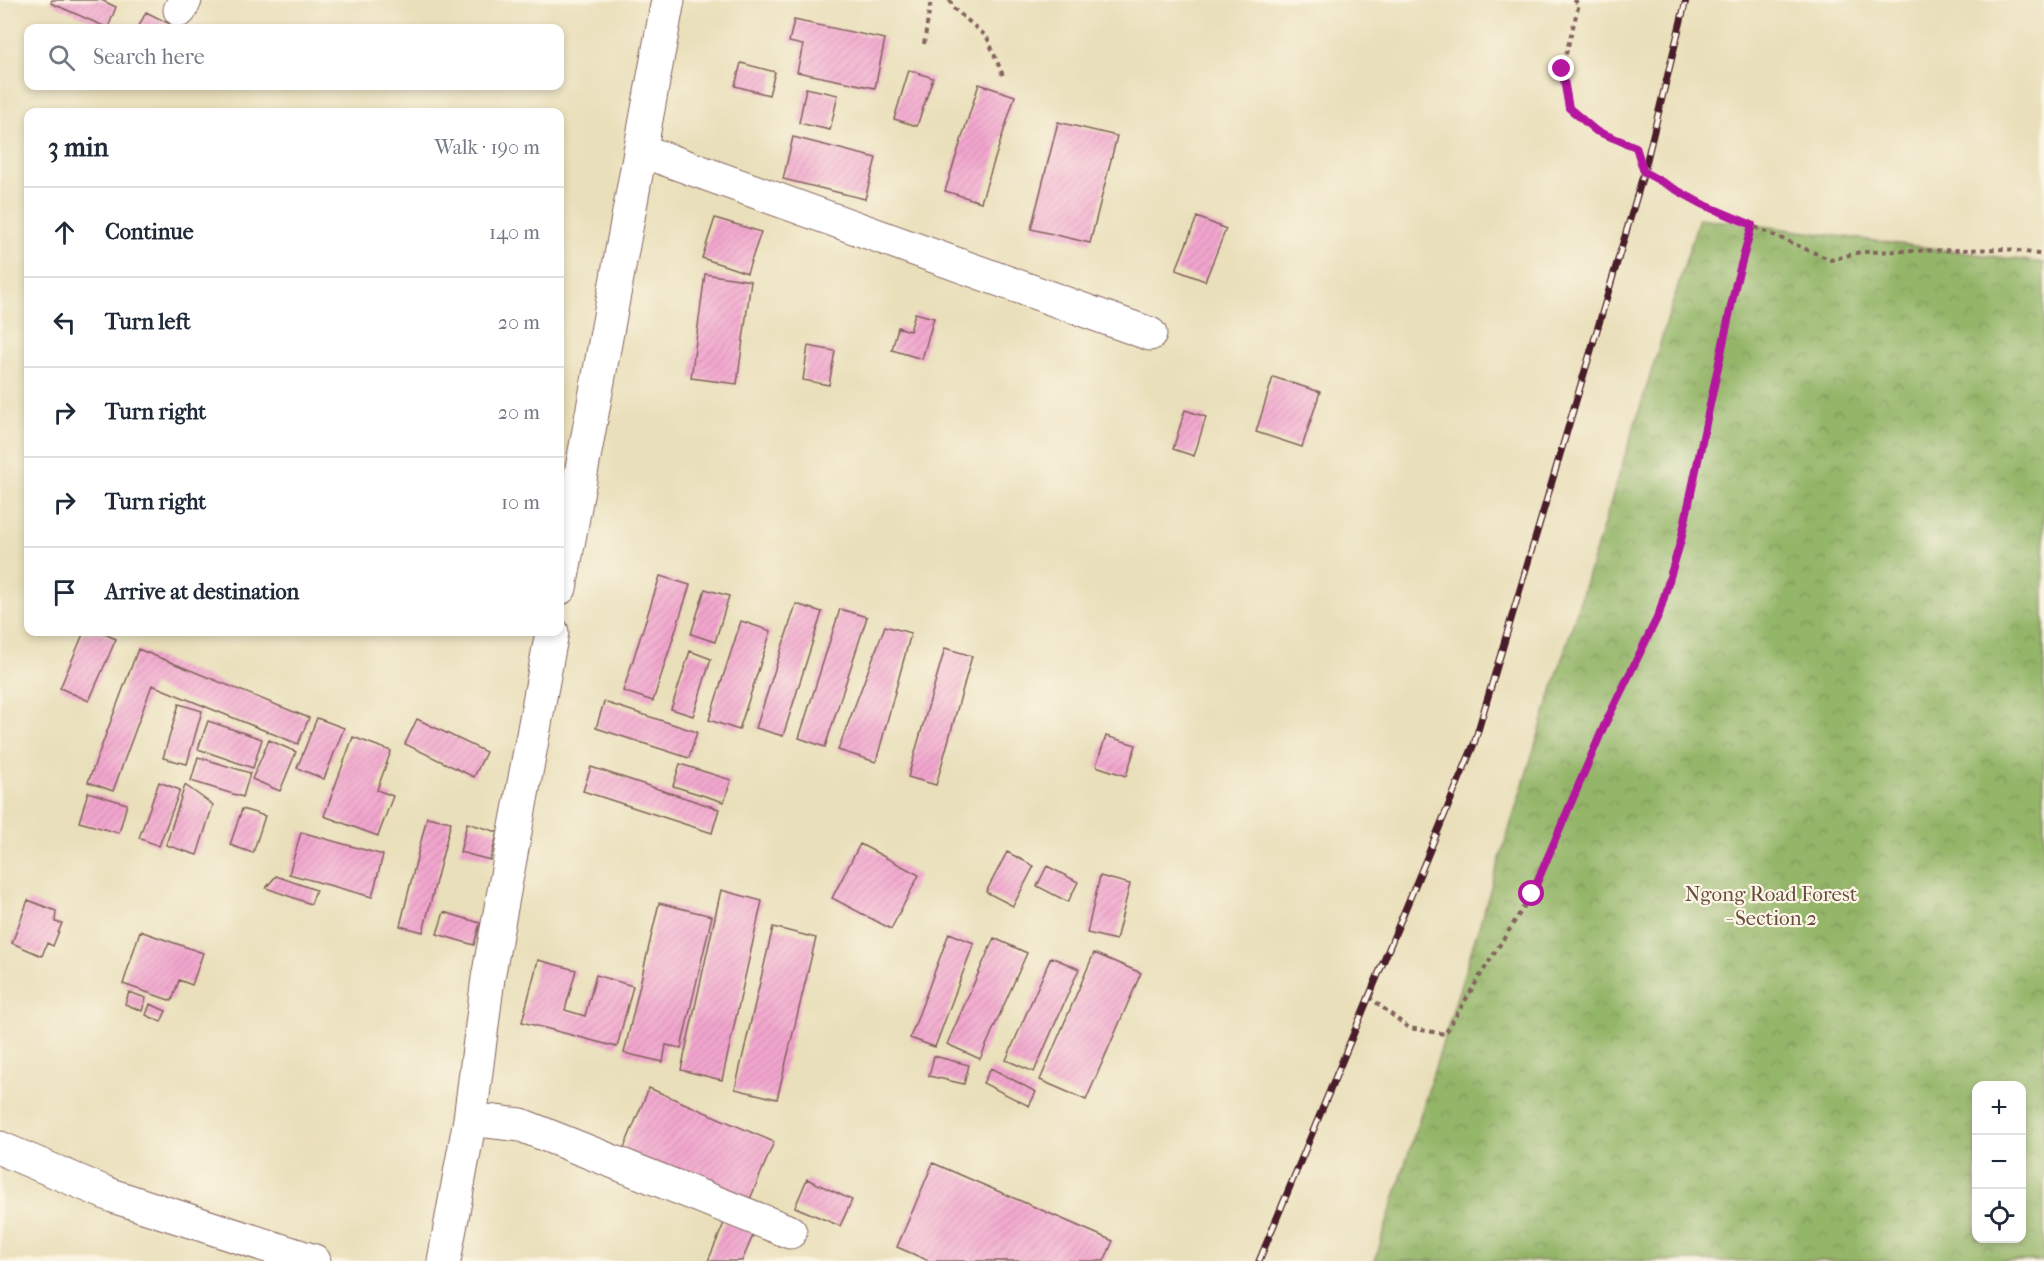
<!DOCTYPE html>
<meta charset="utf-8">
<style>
body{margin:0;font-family:"IM FELL French Canon",serif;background:#f2f2f3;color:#1f2937}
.controls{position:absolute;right:18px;bottom:18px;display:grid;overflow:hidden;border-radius:12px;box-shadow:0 3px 9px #0003}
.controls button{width:54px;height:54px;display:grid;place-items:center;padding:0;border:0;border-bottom:2px solid #e0e1e3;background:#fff;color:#1f2937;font:30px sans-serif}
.stop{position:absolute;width:18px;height:18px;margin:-14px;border:4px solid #b5179e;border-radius:50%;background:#fff}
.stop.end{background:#b5179e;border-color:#fff;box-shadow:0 2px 6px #0008}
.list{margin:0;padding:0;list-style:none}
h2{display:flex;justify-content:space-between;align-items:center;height:78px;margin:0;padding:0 24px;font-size:26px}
h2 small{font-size:20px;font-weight:400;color:#747a83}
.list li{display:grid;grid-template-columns:39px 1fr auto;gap:18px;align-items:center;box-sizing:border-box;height:90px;padding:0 24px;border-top:2px solid #e0e1e3}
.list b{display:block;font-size:22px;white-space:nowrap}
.list em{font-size:20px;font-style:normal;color:#747a83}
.icon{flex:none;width:33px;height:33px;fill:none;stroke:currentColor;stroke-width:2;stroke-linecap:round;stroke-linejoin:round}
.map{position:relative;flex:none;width:2044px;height:1261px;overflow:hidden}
.search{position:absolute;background:#fff;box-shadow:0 3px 9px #0003;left:24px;top:24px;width:540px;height:66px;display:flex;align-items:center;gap:15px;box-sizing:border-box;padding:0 21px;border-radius:12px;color:#747a83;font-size:22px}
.panel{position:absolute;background:#fff;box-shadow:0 3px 9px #0003;left:24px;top:108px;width:540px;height:528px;border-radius:12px}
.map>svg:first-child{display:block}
.forest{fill:url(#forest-crowns);stroke:#6f6a4a;stroke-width:1.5;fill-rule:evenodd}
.building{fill:url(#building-hatch)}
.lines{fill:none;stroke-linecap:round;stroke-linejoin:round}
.minor-casing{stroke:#82625d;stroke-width:35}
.path{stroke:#82625d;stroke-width:4;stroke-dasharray:4.5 4.5;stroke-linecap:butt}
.minor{stroke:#fff;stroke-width:33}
.rail-casing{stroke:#4a1f2b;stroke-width:7}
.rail{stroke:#fcf5e5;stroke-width:4.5;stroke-dasharray:14;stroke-linecap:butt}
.route{stroke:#b5179e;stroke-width:8}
.labels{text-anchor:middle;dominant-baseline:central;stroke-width:4.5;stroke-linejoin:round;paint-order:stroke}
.park-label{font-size:21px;fill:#664c3e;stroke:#fcf5e5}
</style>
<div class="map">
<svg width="2044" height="1261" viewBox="0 0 2044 1261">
<defs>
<pattern id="forest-crowns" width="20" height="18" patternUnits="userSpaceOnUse" patternTransform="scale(1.5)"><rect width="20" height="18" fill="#94b669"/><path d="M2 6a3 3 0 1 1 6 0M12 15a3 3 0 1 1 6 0" fill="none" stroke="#7b9357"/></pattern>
<pattern id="building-hatch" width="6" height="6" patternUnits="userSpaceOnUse" patternTransform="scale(1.5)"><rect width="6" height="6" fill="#f2a6ce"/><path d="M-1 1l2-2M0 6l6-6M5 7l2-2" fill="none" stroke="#d18eb1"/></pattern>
</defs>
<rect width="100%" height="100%" fill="#fcf5e5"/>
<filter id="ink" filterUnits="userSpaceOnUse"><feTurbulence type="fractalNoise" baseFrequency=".0167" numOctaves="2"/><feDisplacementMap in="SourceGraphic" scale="12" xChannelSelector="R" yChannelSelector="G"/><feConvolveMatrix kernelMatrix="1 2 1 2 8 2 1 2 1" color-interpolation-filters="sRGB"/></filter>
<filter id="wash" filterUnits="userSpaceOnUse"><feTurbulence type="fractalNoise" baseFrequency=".008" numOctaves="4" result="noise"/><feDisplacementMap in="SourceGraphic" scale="24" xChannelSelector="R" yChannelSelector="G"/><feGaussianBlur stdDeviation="1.35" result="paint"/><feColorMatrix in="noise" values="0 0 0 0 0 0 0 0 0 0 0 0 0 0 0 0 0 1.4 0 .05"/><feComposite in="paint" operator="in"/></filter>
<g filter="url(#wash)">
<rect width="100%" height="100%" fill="#e9dfba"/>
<!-- forest -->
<path class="forest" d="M 1699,218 L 2044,263 L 2044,1261 L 1375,1261 ZM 1976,1086 L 2022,1086 L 2022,1238 L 1976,1238 Z"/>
<g id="blocks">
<!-- building -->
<path class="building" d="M 52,0 L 101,0 L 116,7 L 108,28 L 51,3 Z
M 146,12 L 178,28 L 138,28 Z
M 794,20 L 885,39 L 875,88 L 797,72 L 803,45 L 789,42 Z
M 741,63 L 775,72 L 769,95 L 735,86 Z
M 909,70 L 933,78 L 917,126 L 894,119 Z
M 979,84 L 1015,96 L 981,202 L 945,191 Z
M 806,88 L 838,95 L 830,130 L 799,123 Z
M 1058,122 L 1117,136 L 1090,243 L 1031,229 Z
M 793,137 L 876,158 L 865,199 L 783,179 Z
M 1197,217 L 1226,229 L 1205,281 L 1176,270 Z
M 715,218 L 761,232 L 747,273 L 702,258 Z
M 705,274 L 751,281 L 737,384 L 691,378 Z
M 915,313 L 934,318 L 922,359 L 892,350 L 898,327 L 910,331 Z
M 808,346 L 835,351 L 829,385 L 803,380 Z
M 1273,377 L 1320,392 L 1302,447 L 1256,432 Z
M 1185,410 L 1206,417 L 1194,456 L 1173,449 Z
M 660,576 L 690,585 L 653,701 L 623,691 Z
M 705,589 L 729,596 L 715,642 L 691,634 Z
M 796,604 L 822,612 L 783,736 L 756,728 Z
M 840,609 L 867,617 L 825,747 L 799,738 Z
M 741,621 L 771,631 L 739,730 L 709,720 Z
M 885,626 L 911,633 L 876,762 L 838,750 Z
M 84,632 L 100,632 L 116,639 L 89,701 L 60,688 Z
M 945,648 L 972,656 L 936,785 L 908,777 Z
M 138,649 L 309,718 L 298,744 L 152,685 L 113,791 L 88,782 Z
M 690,651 L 711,659 L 693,716 L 671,709 Z
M 604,702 L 697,732 L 689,758 L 596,728 Z
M 179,704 L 202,711 L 187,764 L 163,758 Z
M 317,718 L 344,728 L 324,779 L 297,768 Z
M 417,719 L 486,752 L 474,777 L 405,744 Z
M 208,721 L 262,739 L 253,768 L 198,749 Z
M 1106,736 L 1136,745 L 1126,776 L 1096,766 Z
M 353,737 L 391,751 L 377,790 L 393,796 L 378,836 L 324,816 Z
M 269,740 L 296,752 L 280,791 L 252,779 Z
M 198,757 L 250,773 L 243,797 L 191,781 Z
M 680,764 L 731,780 L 724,802 L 673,786 Z
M 591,767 L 719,809 L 712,833 L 583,791 Z
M 159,782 L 180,790 L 159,846 L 139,838 Z
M 185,785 L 213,805 L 197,855 L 166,845 Z
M 88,792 L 127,804 L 119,833 L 79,822 Z
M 242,809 L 265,816 L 253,853 L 230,845 Z
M 427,817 L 451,822 L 423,932 L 400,926 Z
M 467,823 L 498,832 L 490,860 L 460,852 Z
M 301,832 L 383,855 L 372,897 L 289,874 Z
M 860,844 L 919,875 L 891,929 L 832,898 Z
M 1007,852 L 1034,866 L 1013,906 L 986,892 Z
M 1047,866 L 1078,882 L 1068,902 L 1037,886 Z
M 276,876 L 316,890 L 311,904 L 266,888 Z
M 1100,876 L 1130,884 L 1116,940 L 1087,933 Z
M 721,890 L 762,901 L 722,1080 L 681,1070 Z
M 28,900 L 56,911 L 55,922 L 62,923 L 53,946 L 47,943 L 42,956 L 12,943 Z
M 659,903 L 712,916 L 681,1048 L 666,1045 L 663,1062 L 624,1053 Z
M 444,912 L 480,923 L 474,945 L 437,934 Z
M 773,927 L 816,938 L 777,1099 L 735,1089 Z
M 140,931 L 203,953 L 192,985 L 179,980 L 172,1001 L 123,984 Z
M 949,933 L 974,943 L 935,1047 L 910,1038 Z
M 994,938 L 1027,953 L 980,1059 L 947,1044 Z
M 1094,953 L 1141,973 L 1086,1100 L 1040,1080 Z
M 1051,957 L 1079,969 L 1034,1072 L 1006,1060 Z
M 538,960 L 576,970 L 565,1010 L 585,1016 L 596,975 L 633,986 L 617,1047 L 522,1022 Z
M 129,992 L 146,998 L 142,1011 L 125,1004 Z
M 150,1004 L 166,1011 L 161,1022 L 146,1015 Z
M 934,1056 L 969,1065 L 964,1084 L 929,1076 Z
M 991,1068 L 1036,1092 L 1029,1106 L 983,1083 Z
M 649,1088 L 774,1142 L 748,1204 L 623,1150 Z
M 933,1163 L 1113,1241 L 1104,1261 L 929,1261 L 897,1247 Z
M 807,1179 L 852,1200 L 840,1226 L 795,1207 Z
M 725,1221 L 754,1233 L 742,1261 L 708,1261 Z"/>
</g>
</g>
<g filter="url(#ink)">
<use href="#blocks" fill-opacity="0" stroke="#82625d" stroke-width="1.5"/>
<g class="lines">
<defs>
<path id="minor" d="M 180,10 L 185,0
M 640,150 L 1150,334
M 560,588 L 668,0
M 470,1119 L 521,1125 L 790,1232
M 0,1148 L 113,1196 L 314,1261
M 444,1261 L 470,1119 L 488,978 L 552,632"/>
</defs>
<!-- minor casing -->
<use href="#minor" class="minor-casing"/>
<!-- path -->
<path class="path" d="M 950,0 L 952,7 L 987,37 L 1004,78
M 1574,0 L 1579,4 L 1562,69 L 1569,108 L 1597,131 L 1636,147 L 1644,172 L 1702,204 L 1831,260 L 1860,252 L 2006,249 L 2044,255
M 924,44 L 931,0
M 1369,997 L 1409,1028 L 1445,1034 L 1480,976 L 1532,894 L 1604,726 L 1659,614 L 1681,540 L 1736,283 L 1752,225"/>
<!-- minor -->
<use href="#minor" class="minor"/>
<defs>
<path id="rail" d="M 1259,1261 L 1474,744 L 1644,172 L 1686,0"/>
</defs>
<!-- rail casing -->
<use href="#rail" class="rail-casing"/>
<!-- rail -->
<use href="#rail" class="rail"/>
</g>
</g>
<g class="lines" filter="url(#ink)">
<!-- route -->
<path class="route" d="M 1532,894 L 1604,726 L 1659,614 L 1681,540 L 1736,283 L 1752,225 L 1702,204 L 1644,172 L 1636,147 L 1596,131 L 1569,108 L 1562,69"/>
</g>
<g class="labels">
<!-- park labels -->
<g class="park-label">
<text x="1771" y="894">Ngong Road Forest<tspan x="1771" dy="24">- Section 2</tspan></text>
</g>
</g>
</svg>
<div class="controls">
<button>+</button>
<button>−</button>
<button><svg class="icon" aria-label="locate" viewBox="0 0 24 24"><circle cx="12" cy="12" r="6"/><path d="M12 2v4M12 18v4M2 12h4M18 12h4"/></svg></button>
</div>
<div class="stop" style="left:1532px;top:894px"></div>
<div class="stop end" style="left:1562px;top:69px"></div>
<div class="search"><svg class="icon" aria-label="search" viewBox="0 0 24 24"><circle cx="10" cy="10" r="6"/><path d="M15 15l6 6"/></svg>Search here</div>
<section class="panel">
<h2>3 min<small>Walk · 190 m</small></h2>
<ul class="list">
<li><svg class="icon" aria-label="ahead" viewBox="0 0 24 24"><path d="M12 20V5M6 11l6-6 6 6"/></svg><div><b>Continue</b></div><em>140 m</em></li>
<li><svg class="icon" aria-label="left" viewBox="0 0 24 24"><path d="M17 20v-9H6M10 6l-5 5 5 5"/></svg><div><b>Turn left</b></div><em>20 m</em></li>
<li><svg class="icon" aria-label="right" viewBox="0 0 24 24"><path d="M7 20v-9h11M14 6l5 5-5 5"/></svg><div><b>Turn right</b></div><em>20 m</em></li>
<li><svg class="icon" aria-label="right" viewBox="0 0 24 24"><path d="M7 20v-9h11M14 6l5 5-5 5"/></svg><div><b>Turn right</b></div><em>10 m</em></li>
<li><svg class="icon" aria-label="arrive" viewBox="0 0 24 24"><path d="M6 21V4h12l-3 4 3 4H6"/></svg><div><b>Arrive at destination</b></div></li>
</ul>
</section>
</div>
